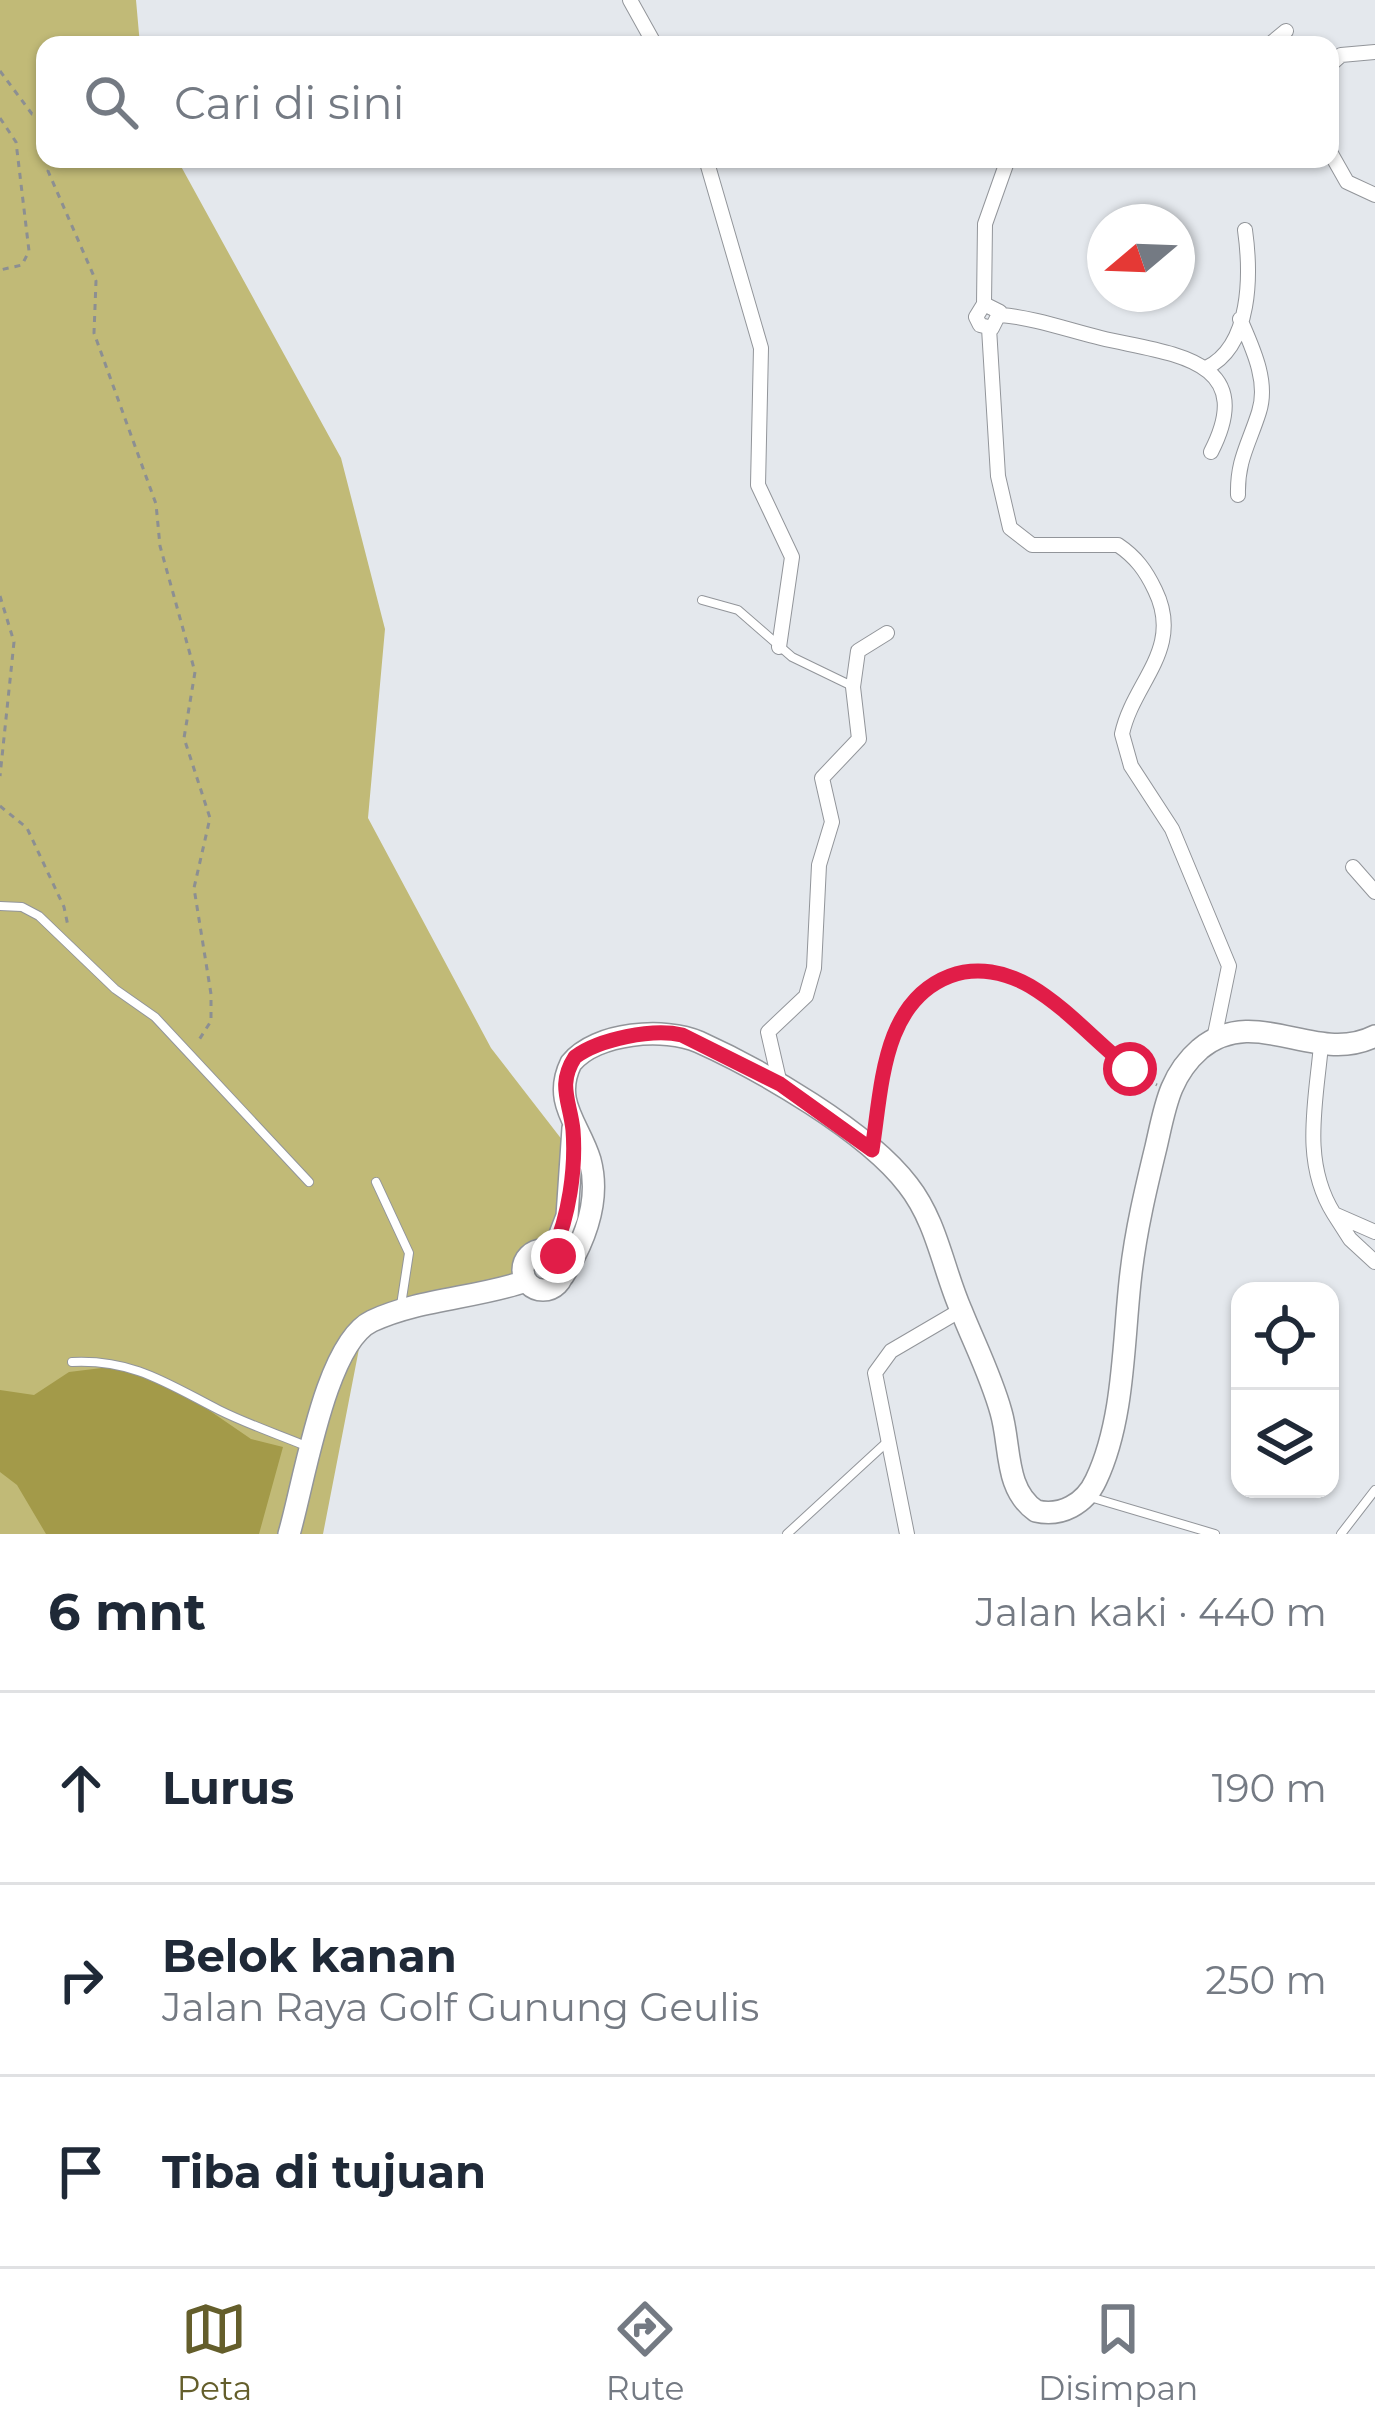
<!DOCTYPE html>
<html lang="id">
<meta charset="utf-8">
<style>
body{margin:0;font-family:Montserrat,sans-serif;background:#f2f2f3;color:#1f2937}
.controls{position:absolute;right:36px;bottom:36px;display:grid;overflow:hidden;border-radius:24px;box-shadow:0 3px 9px #0004}
.controls button{width:108px;height:108px;display:grid;place-items:center;padding:0;border:0;border-bottom:3px solid #e0e1e3;background:#fff;color:#1f2937;font:60px sans-serif}
.compass{position:absolute;left:1087px;top:204px;width:108px;height:108px;border-radius:50%;background:#fff;box-shadow:0 3px 9px #0004;rotate:251deg}
.stop{position:absolute;width:36px;height:36px;margin:-27px;border:9px solid #e11d48;border-radius:50%;background:#fff}
.stop.end{background:#e11d48;border-color:#fff;box-shadow:0 3px 12px #0008}
.list{margin:0;padding:0;list-style:none}
h2{display:flex;justify-content:space-between;align-items:center;height:156px;margin:0;padding:0 48px;font-size:51px}
h2 small{font-size:39px;font-weight:400;color:#747a83}
.list li{display:grid;grid-template-columns:78px 1fr auto;gap:36px;align-items:center;box-sizing:border-box;height:192px;padding:0 48px;border-top:3px solid #e0e1e3}
.list b{display:block;font-size:45px;white-space:nowrap}
.list p{margin:0;font-size:39px;white-space:nowrap;color:#747a83}
.list em{font-size:39px;font-style:normal;color:#747a83}
.icon{flex:none;width:66px;height:66px;fill:none;stroke:currentColor;stroke-width:2;stroke-linecap:round;stroke-linejoin:round}
.map{position:relative;flex:none;width:1375px;height:1534px;overflow:hidden}
.search{position:absolute;background:#fff;box-shadow:0 3px 9px #0004;left:36px;right:36px;top:36px;height:132px;display:flex;align-items:center;gap:30px;box-sizing:border-box;padding:0 42px;border-radius:24px;color:#747a83;font-size:45px}
.sheet{height:732px;background:#fff}
nav{display:flex;justify-content:space-around;align-items:center;box-sizing:border-box;height:168px;border-top:3px solid #e0e1e3;background:#fff;font-size:33px;color:#747a83}
nav a{display:grid;justify-items:center;gap:6px}
nav .on{color:#645e2b}
.map>svg:first-child{display:block}
.green{fill:#c1ba77}
.water{fill:#a39a49}
.lines{fill:none;stroke-linecap:round;stroke-linejoin:round}
.service-casing{stroke:#92959a;stroke-width:10}
.minor-casing{stroke:#92959a;stroke-width:16}
.secondary-casing{stroke:#92959a;stroke-width:24}
.path{stroke:#8c8f92;stroke-width:3;stroke-dasharray:6 6;stroke-linecap:butt}
.service{stroke:#fff;stroke-width:8}
.minor{stroke:#fff;stroke-width:14}
.secondary{stroke:#fff;stroke-width:21}
.route{stroke:#e11d48;stroke-width:15}
</style>
<div class="map">
<svg width="1375" height="1534" viewBox="0 0 1375 1534">
<rect width="100%" height="100%" fill="#e4e8ed"/>
<!-- green -->
<path class="green" d="M 0,0 L 136,0 L 140,45 L 45,45 L 45,159 L 177,159 L 341,458 L 385,629 L 368,818 L 491,1048 L 580,1163 L 580,1218 L 514,1275 L 364,1323 L 323,1534 L 0,1534 Z"/>
<!-- water -->
<path class="water" d="M 118,1366 L 162,1378 L 251,1439 L 283,1447 L 259,1534 L 46,1534 L 17,1485 L 0,1472 L 0,1390 L 34,1395 L 69,1372 Z"/>
<g class="lines">
<defs>
<path id="service" d="M 702,600 L 738,610 L 792,657 L 852,686
M 0,906 L 22,907 L 39,916 L 115,989 L 155,1017 L 309,1182
M 873,1143 C 882,1082 884,1006 945,978
M 376,1182 L 409,1253 L 401,1305
M 72,1362 C 133,1359 168,1384 219,1410 C 247,1424 277,1434 306,1446
M 1090,1497 L 1215,1534
M 787,1534 L 886,1443
M 1341,1534 L 1375,1490"/>
<path id="minor" d="M 630,0 L 655,45
M 1269,45 L 1286,31
M 1330,65 L 1341,55 L 1375,52
M 1330,152 L 1347,182 L 1375,195
M 706,159 L 761,348 L 758,485 L 792,557 L 779,647
M 984,304 L 1000,312 L 992,328 L 980,325 L 976,317 L 984,304 L 985,224 L 1008,159
M 1001,315 C 1035,318 1068,330 1101,338 C 1168,354 1260,357 1211,452
M 989,328 L 998,476 L 1010,528 L 1032,545 L 1118,545 C 1136,557 1146,571 1155,590 C 1184,649 1133,682 1122,734 L 1131,766 L 1172,829 L 1229,966 L 1214,1039
M 1206,368 C 1252,346 1251,273 1245,230
M 1238,495 C 1237,460 1249,444 1259,412 C 1269,381 1252,347 1240,319
M 1353,867 L 1375,892
M 1321,1045 C 1316,1102 1301,1162 1334,1214 L 1375,1232
M 780,1084 L 768,1032 L 806,996 L 814,968 L 819,865 L 832,822 L 822,778 L 859,739 L 853,687 L 858,651 L 887,633
M 1334,1214 L 1350,1239 L 1375,1262
M 907,1534 L 875,1373 L 891,1351 L 961,1310"/>
<path id="secondary" d="M523 1270a20 20 0 1 1 40 0a20 20 0 1 1-40 0Z
M 553,1252 L 567,1216 L 573,1128
M 563,1276 C 585,1241 601,1201 590,1160 C 579,1124 552,1102 571,1063 C 596,1032 665,1027 699,1042 C 761,1070 867,1131 908,1185 C 937,1222 943,1269 961,1310 C 975,1345 991,1376 1001,1412 C 1011,1446 1004,1489 1036,1511 C 1061,1517 1085,1504 1096,1480 C 1125,1419 1123,1339 1131,1273 C 1136,1230 1146,1188 1156,1147 C 1165,1108 1169,1076 1200,1049 C 1256,1003 1316,1066 1375,1036
M 289,1534 C 304,1484 325,1343 372,1321 C 419,1299 477,1298 526,1281"/>
</defs>
<!-- service casing -->
<use href="#service" class="service-casing"/>
<!-- minor casing -->
<use href="#minor" class="minor-casing"/>
<!-- secondary casing -->
<use href="#secondary" class="secondary-casing"/>
<!-- path -->
<path class="path" d="M 0,71 L 32,114 L 45,116
M 0,118 L 16,142 L 29,251 L 22,265 L 0,270
M 53,159 L 48,171 L 96,281 L 94,333 L 156,504 L 160,546 L 195,672 L 184,738 L 210,818 L 194,888 L 211,994 L 211,1021 L 197,1043
M 0,596 L 14,642 L 0,776
M 0,806 L 27,828 L 64,907 L 68,926
M 953,975 C 1040,952 1088,1051 1157,1085"/>
<!-- service -->
<use href="#service" class="service"/>
<!-- minor -->
<use href="#minor" class="minor"/>
<!-- secondary -->
<use href="#secondary" class="secondary"/>
</g>
<g class="lines">
<!-- route -->
<path class="route" d="M 558,1256 L 553,1252 C 569,1216 576,1169 573,1130 C 570,1101 557,1085 575,1057 C 599,1039 653,1028 682,1035 L 780,1084 L 872,1150 C 882,1087 882,1002 950,976 C 977,966 1006,972 1030,986 C 1067,1008 1096,1042 1130,1069"/>
</g>
</svg>
<div class="controls">
<button><svg class="icon" aria-label="locate" viewBox="0 0 24 24"><circle cx="12" cy="12" r="6"/><path d="M12 2v4M12 18v4M2 12h4M18 12h4"/></svg></button>
<button><svg class="icon" aria-label="layers" viewBox="0 0 24 24"><path d="M12 4l9 5-9 5-9-5zM3 14l9 5 9-5"/></svg></button>
</div>
<svg class="compass" viewBox="-18 -18 36 36"><path d="M0-13l5 13h-10z" fill="#e53935"/><path d="M0 13l5-13h-10z" fill="#747a83"/></svg>
<div class="stop" style="left:1130px;top:1069px"></div>
<div class="stop end" style="left:558px;top:1256px"></div>
<div class="search"><svg class="icon" aria-label="search" viewBox="0 0 24 24"><circle cx="10" cy="10" r="6"/><path d="M15 15l6 6"/></svg>Cari di sini</div>
</div>
<section class="sheet">
<h2>6 mnt<small>Jalan kaki · 440 m</small></h2>
<ul class="list">
<li><svg class="icon" aria-label="ahead" viewBox="0 0 24 24"><path d="M12 20V5M6 11l6-6 6 6"/></svg><div><b>Lurus</b></div><em>190 m</em></li>
<li><svg class="icon" aria-label="right" viewBox="0 0 24 24"><path d="M7 20v-9h11M14 6l5 5-5 5"/></svg><div><b>Belok kanan</b><p>Jalan Raya Golf Gunung Geulis</p></div><em>250 m</em></li>
<li><svg class="icon" aria-label="arrive" viewBox="0 0 24 24"><path d="M6 21V4h12l-3 4 3 4H6"/></svg><div><b>Tiba di tujuan</b></div></li>
</ul>
</section>
<nav>
<a class="on"><svg class="icon" aria-label="map" viewBox="0 0 24 24"><path d="M3 6l6-2 6 2 6-2v14l-6 2-6-2-6 2zM9 4v14M15 6v14"/></svg>Peta</a>
<a><svg class="icon" aria-label="directions" viewBox="0 0 24 24"><path d="M12 3l9 9-9 9-9-9zM9 14v-3h6M13 9l2 2-2 2"/></svg>Rute</a>
<a><svg class="icon" aria-label="saved" viewBox="0 0 24 24"><path d="M7 4h10v16l-5-4-5 4z"/></svg>Disimpan</a>
</nav>
